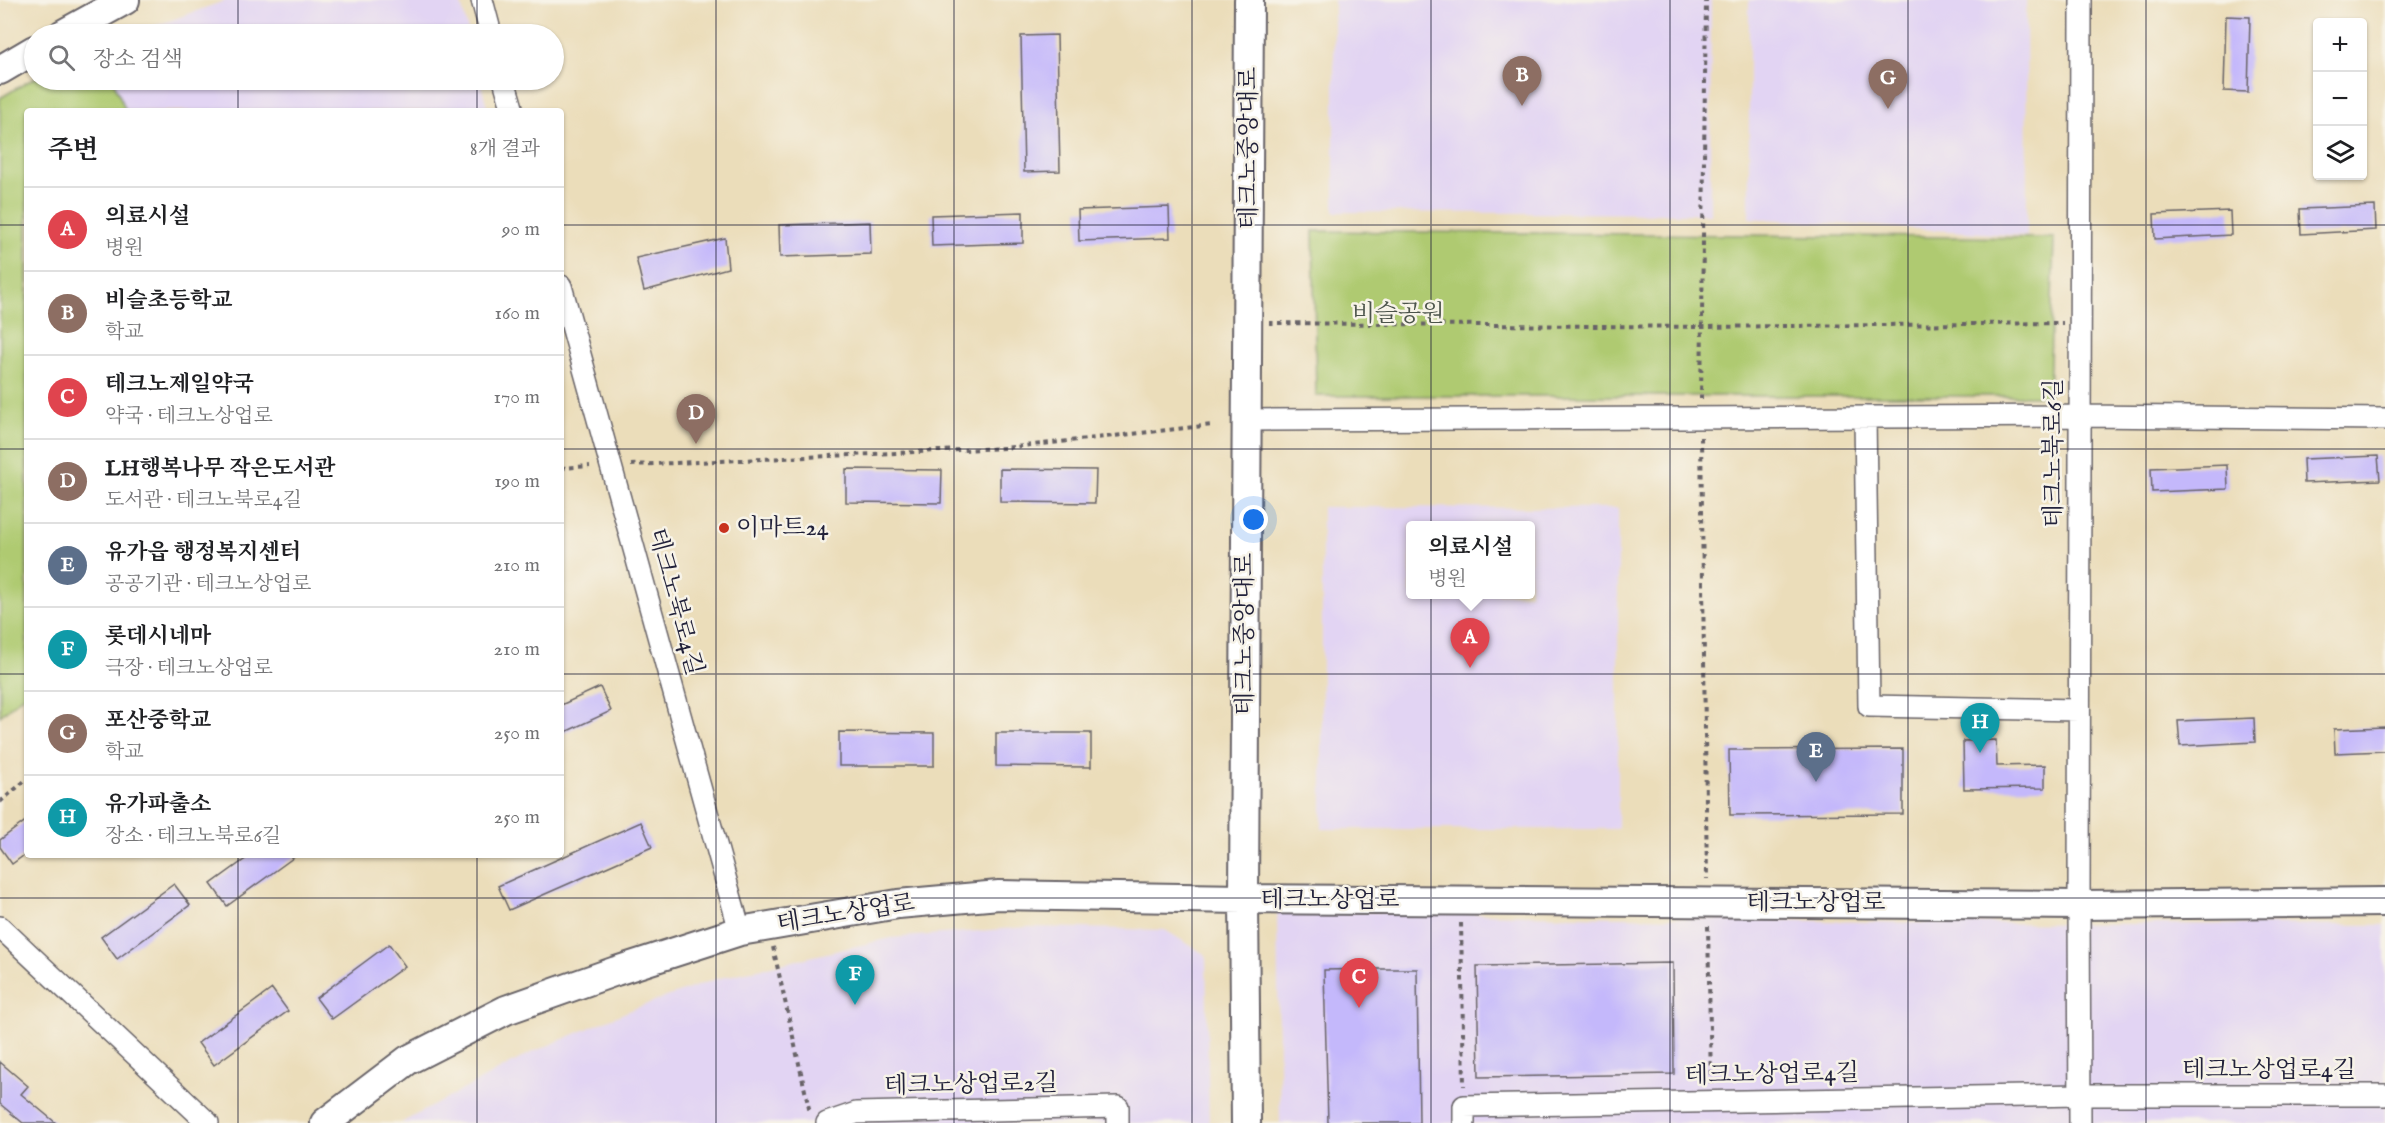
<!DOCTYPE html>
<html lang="ko">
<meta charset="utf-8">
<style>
body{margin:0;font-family:"IM FELL English","Noto Serif KR",serif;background:#f2f2f2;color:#202124}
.controls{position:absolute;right:18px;top:18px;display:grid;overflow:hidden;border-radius:6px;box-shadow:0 2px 4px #0004}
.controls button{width:54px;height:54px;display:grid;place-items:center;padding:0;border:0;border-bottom:2px solid #e0e0e0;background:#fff;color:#202124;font:30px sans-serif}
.you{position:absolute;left:1254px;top:520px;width:21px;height:21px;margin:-15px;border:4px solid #fff;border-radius:50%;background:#1a73e8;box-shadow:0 0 0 9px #1a73e833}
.badge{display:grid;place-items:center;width:39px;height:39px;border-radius:50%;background:#1a73e8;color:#fff;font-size:20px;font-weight:700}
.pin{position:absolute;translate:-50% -50px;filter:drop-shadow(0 2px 3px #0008)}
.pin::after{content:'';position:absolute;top:32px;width:21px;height:18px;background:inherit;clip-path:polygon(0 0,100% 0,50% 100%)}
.popup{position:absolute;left:1406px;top:521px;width:129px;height:78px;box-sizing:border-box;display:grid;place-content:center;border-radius:6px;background:#fff;filter:drop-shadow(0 2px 4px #0005);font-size:20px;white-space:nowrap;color:#757577}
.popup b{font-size:22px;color:#202124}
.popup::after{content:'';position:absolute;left:50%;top:100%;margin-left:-12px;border:12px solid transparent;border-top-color:#fff}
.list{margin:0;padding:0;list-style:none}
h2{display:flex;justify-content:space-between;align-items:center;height:78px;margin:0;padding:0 24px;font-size:26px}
h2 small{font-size:20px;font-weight:400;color:#757577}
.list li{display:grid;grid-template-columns:39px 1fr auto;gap:18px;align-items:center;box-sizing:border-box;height:84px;padding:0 24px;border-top:2px solid #e0e0e0}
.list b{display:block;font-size:22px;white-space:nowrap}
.list p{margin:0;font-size:20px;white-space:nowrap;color:#757577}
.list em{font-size:20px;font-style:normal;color:#757577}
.icon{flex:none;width:33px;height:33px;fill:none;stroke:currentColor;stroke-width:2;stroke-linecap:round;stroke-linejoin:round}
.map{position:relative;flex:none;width:2385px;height:1123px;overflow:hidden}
.search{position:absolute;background:#fff;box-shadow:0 2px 4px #0004;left:24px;top:24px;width:540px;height:66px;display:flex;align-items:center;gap:15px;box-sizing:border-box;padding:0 21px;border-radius:33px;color:#757577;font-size:22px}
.panel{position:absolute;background:#fff;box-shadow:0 2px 4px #0004;left:24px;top:108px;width:540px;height:750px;border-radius:6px}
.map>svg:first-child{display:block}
.built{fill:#e2d4f3;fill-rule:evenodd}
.green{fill:#afca71;stroke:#687656;stroke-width:1.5}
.building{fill:#c4b8fb}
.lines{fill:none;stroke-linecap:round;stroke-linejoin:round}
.street-casing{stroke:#686367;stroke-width:24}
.secondary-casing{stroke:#686367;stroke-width:32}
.path{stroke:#686367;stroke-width:4;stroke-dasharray:4.5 4.5;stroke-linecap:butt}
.street{stroke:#fff;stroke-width:21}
.secondary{stroke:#fff;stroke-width:28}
.grid{fill:none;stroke:#22223b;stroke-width:1.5;stroke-opacity:0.55}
.poi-dot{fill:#c8321e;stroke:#f7f3e8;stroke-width:2}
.labels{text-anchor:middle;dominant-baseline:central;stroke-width:5;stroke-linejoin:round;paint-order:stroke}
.street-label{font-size:24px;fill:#22223b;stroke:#f7f3e8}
.park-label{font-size:24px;fill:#4c544b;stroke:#f7f3e8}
.poi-label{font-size:24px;fill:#22223b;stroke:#f7f3e8;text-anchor:start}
</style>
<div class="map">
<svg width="2385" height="1123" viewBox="0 0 2385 1123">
<rect width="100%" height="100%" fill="#f7f3e8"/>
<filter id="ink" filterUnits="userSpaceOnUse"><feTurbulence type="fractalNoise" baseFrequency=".0167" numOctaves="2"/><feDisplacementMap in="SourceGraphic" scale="12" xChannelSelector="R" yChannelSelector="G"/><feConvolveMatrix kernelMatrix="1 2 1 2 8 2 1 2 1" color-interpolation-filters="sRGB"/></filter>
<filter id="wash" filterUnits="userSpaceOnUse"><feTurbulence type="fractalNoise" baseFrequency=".008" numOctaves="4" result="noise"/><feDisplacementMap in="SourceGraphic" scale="24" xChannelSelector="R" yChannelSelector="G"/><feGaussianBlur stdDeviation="1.35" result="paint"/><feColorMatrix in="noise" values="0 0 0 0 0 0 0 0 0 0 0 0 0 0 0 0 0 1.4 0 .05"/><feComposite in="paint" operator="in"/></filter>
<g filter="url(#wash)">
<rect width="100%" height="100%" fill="#ebddba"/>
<!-- built -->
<path class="built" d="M 227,0 L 460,0 L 469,34 L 133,34 Z
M 1334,0 L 1711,0 L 1710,214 L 1334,212 Z
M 1749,0 L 2026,0 L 2027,236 L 1749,218 Z
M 113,80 L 480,80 L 488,111 L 126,111 Z
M 1322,507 L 1618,508 L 1618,829 L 1322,829 ZM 1410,526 L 1530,526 L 1530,594 L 1410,594 Z
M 1277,910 L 1922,923 L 2385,925 L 2385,1123 L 1280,1123 Z
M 1029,927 L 1165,930 L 1206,955 L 1209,1123 L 401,1123 L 533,1052 L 631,1010 L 716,979 L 891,938 Z"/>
<!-- green -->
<path class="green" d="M 34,78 L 113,80 L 126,111 L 27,111 L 27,692 L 0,716 L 0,98 Z
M 1313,231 L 2054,238 L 2049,396 L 1316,396 Z"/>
<g id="blocks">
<!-- building -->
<path class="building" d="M 2226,16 L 2250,17 L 2248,92 L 2224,91 Z
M 1057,35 L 1060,171 L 1024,172 L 1021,36 Z
M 2375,206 L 2376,230 L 2301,234 L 2300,209 Z
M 1169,207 L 1170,238 L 1079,241 L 1078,210 Z
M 2230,211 L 2231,235 L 2155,239 L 2154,214 Z
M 1023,212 L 1023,243 L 932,246 L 931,215 Z
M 870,222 L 871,254 L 780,257 L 779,225 Z
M 725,238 L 728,268 L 644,291 L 636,258 Z
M 2378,456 L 2380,480 L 2304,483 L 2303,459 Z
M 2227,465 L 2228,489 L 2152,492 L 2151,468 Z
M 846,469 L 942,470 L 941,503 L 846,502 Z
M 1000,469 L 1096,470 L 1095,503 L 1000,502 Z
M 600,687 L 611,711 L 561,734 L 561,705 Z
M 2254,718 L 2255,742 L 2180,746 L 2178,721 Z
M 2385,727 L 2385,751 L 2335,753 L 2334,729 Z
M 839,732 L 934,733 L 934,766 L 839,766 Z
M 996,733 L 1091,733 L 1091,767 L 996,766 Z
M 1996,740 L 1997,766 L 2045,765 L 2045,788 L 1964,789 L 1963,741 Z
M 1903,749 L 1903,814 L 1730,815 L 1729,750 Z
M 27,820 L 27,853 L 12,864 L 0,847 L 0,840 Z
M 641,822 L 652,847 L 509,910 L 498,886 Z
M 251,855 L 297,855 L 227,906 L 211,884 Z
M 174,884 L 190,905 L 117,959 L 101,937 Z
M 389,944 L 405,966 L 332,1019 L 316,998 Z
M 1673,963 L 1674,1074 L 1479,1077 L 1477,966 Z
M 1375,969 L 1417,969 L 1419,1123 L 1328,1123 L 1324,970 Z
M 272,989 L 288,1011 L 214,1065 L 198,1043 Z
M 0,1062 L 28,1086 L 21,1094 L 56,1123 L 23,1123 L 0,1104 Z"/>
</g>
</g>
<g filter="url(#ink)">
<use href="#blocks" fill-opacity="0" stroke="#686367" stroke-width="1.5"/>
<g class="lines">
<defs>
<path id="street" d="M 482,0 L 491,34
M 504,80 L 513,111
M 561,286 L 740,931
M 1865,417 L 1869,706 L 2079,710
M 1247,420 L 2080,416 L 2385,419
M 0,927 L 208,1123
M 827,1123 L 856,1113 L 1118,1107 L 1118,1123
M 1464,1123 L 1464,1106 L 2080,1095 L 2385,1095
M 2080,1123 L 2079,905 L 2081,0"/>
<path id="secondary" d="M 63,34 L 125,0
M 0,70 L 34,50
M 325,1123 L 408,1060 L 506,1010 L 616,971 L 740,931 L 898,904 L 999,895 L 1244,899 L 2079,905 L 2385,902
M 1246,1123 L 1244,899 L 1249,0"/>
</defs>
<!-- street casing -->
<use href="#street" class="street-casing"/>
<!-- secondary casing -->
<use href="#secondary" class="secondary-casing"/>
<!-- path -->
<path class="path" d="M 1269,323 L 1702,327 L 2063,323
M 1701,399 L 1706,0
M 1701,437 L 1707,879
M 631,465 L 1005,448 L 1213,425
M 561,468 L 590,466
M 0,802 L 27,779
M 1461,923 L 1464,1086
M 1708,926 L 1711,1083
M 773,947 L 810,1113"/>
<!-- street -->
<use href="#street" class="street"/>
<!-- secondary -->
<use href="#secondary" class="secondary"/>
</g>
</g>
<!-- grid -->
<path class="grid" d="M 238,0 L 238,34M 477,0 L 477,34M 716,0 L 716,1123M 954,0 L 954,1123M 1192,0 L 1192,1123M 1431,0 L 1431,1123M 1670,0 L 1670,1123M 1908,0 L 1908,1123M 2146,0 L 2146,1123M 238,80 L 238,111M 477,80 L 477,111M 0,225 L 27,225M 561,225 L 2385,225M 0,449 L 27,449M 561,449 L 2385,449M 0,674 L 27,674M 561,674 L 2385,674M 238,855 L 238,1123M 477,855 L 477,1123M 0,898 L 2385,898"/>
<!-- markers -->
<circle class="poi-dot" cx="724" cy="528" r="6"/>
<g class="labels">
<!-- street labels -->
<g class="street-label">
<text transform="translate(1249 148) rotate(-90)">테크노중앙대로</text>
<text transform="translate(2054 453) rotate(-90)">테크노북로6길</text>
<text transform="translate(675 602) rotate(75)">테크노북로4길</text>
<text transform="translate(1245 634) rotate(-90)">테크노중앙대로</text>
<text x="1330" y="900">테크노상업로</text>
<text x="1816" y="903">테크노상업로</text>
<text transform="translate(846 914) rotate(-9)">테크노상업로</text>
<text x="2269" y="1070">테크노상업로4길</text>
<text transform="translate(1772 1075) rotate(-1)">테크노상업로4길</text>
<text transform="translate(971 1085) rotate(-1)">테크노상업로2길</text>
</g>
<!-- park labels -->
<g class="park-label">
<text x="1398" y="314">비슬공원</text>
</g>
<!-- poi labels -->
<g class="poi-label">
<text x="736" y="528">이마트24</text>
</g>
</g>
</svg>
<div class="controls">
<button>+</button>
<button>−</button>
<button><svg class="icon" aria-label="layers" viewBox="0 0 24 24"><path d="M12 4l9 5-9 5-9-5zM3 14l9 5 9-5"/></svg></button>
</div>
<div class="you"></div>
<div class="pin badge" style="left:1470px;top:668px;background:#e0444e">A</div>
<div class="popup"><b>의료시설</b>병원</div>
<div class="pin badge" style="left:1522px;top:106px;background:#8d6e63">B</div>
<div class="pin badge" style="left:1359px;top:1008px;background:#e0444e">C</div>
<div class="pin badge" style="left:696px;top:444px;background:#8d6e63">D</div>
<div class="pin badge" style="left:1816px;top:782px;background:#5c6f8a">E</div>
<div class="pin badge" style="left:855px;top:1005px;background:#0f9aa8">F</div>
<div class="pin badge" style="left:1888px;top:109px;background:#8d6e63">G</div>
<div class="pin badge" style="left:1980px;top:753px;background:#0f9aa8">H</div>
<div class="search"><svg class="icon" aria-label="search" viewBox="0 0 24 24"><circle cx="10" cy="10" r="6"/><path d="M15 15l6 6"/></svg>장소 검색</div>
<section class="panel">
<h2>주변<small>8개 결과</small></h2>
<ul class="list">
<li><span class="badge" style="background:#e0444e">A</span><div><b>의료시설</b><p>병원</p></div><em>90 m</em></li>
<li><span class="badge" style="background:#8d6e63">B</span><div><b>비슬초등학교</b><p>학교</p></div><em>160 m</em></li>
<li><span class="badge" style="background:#e0444e">C</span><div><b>테크노제일약국</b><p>약국 · 테크노상업로</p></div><em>170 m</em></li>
<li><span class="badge" style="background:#8d6e63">D</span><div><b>LH행복나무 작은도서관</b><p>도서관 · 테크노북로4길</p></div><em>190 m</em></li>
<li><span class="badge" style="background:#5c6f8a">E</span><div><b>유가읍 행정복지센터</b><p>공공기관 · 테크노상업로</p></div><em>210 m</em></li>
<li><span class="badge" style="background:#0f9aa8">F</span><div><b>롯데시네마</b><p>극장 · 테크노상업로</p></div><em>210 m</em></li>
<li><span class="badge" style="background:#8d6e63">G</span><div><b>포산중학교</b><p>학교</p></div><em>250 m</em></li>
<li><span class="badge" style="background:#0f9aa8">H</span><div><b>유가파출소</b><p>장소 · 테크노북로6길</p></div><em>250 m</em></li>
</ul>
</section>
</div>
